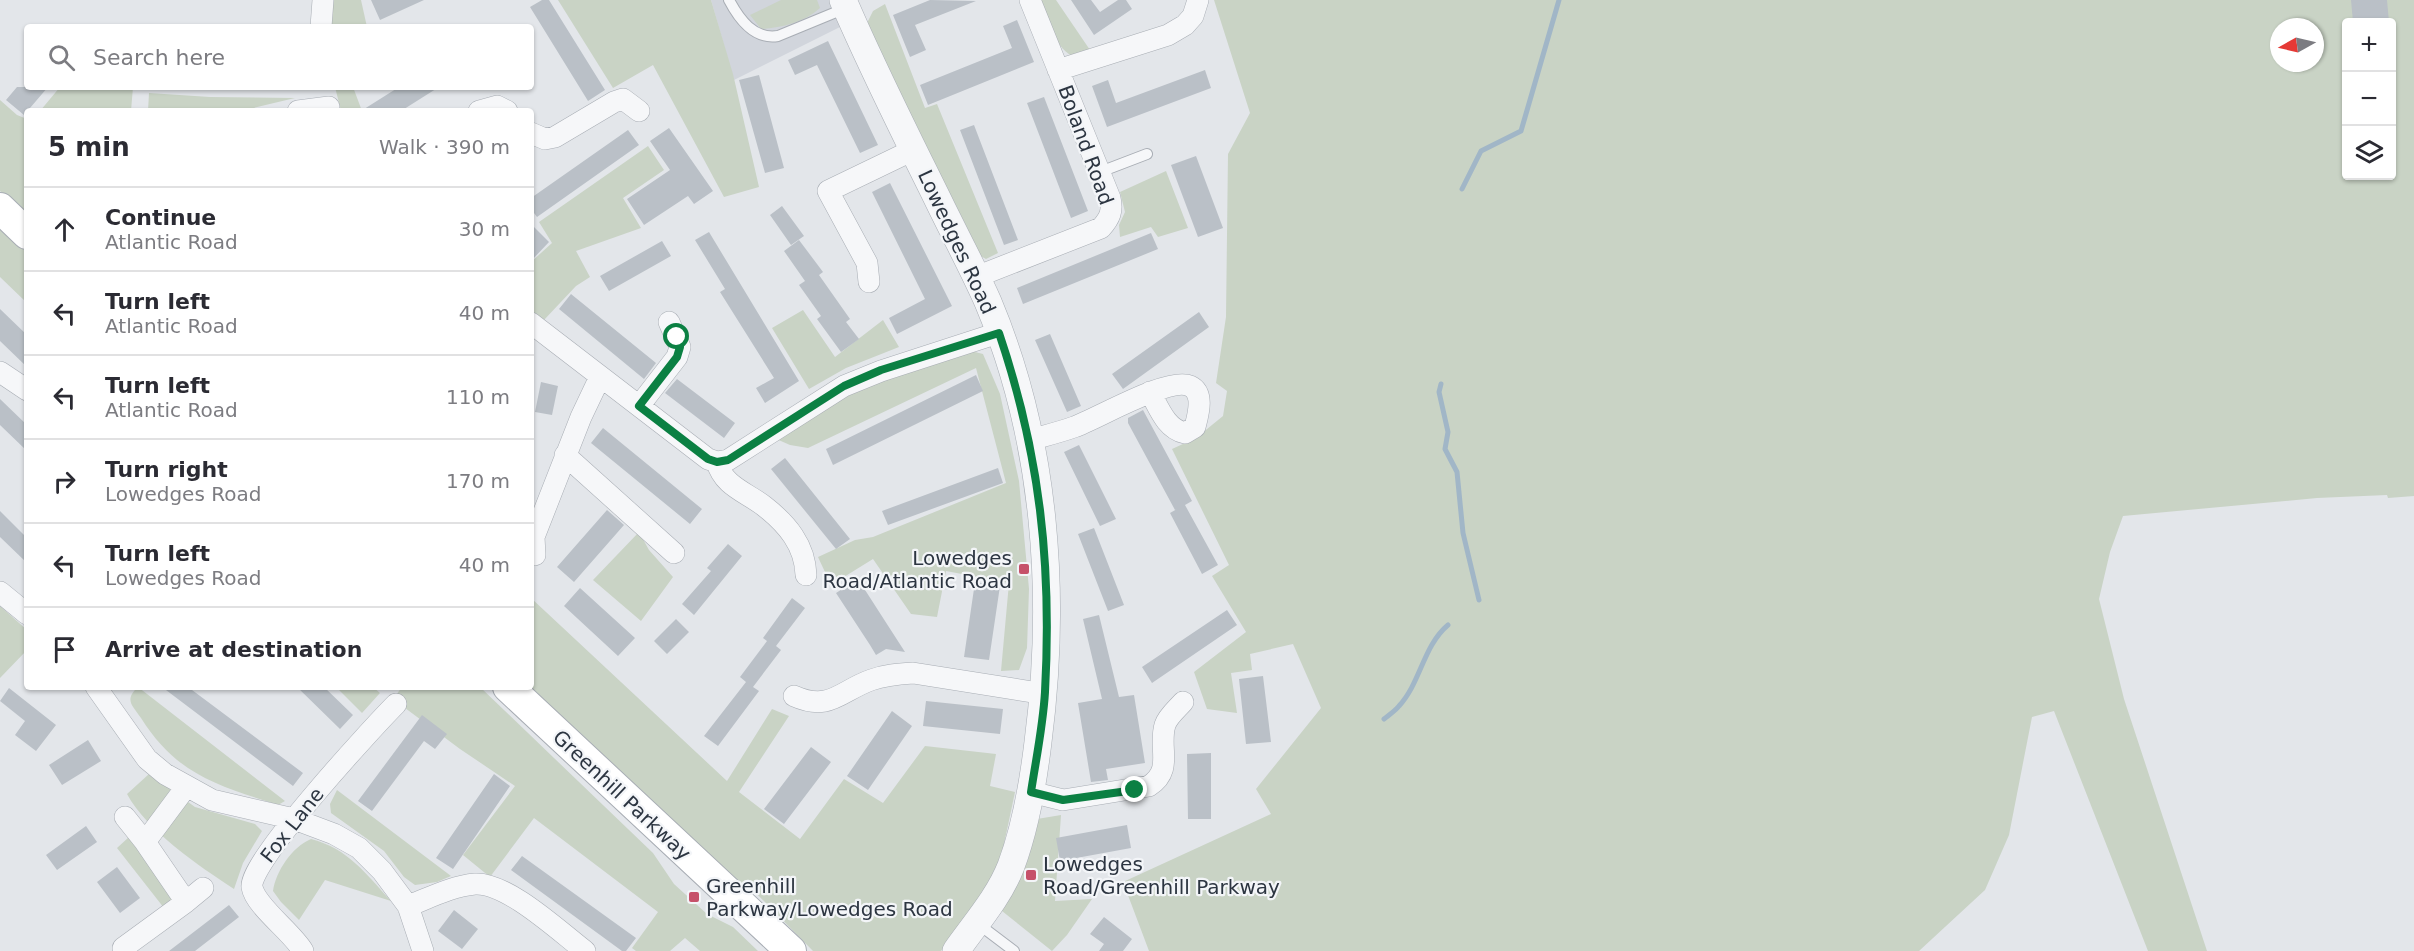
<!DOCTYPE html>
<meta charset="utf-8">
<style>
body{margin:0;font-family:"DejaVu Sans",sans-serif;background:#f7f7f7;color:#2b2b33}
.controls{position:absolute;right:18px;top:18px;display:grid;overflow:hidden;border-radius:6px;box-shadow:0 2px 4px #0004}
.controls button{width:54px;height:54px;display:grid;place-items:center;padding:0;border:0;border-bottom:2px solid #e1e1e2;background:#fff;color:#2b2b33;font:30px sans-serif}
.compass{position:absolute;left:2270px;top:18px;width:54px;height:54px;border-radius:50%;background:#fff;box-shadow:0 2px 4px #0004;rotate:262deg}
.stop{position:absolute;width:18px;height:18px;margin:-14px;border:4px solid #0b8043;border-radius:50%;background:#fff}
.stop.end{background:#0b8043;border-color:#fff;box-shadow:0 2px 6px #0008}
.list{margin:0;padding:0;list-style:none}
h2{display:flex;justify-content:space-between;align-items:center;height:78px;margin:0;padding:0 24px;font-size:26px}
h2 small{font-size:20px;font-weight:400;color:#7c7c81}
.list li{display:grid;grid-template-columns:39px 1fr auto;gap:18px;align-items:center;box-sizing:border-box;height:84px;padding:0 24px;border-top:2px solid #e1e1e2}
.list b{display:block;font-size:22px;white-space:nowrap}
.list p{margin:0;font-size:20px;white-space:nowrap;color:#7c7c81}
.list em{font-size:20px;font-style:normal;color:#7c7c81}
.icon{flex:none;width:33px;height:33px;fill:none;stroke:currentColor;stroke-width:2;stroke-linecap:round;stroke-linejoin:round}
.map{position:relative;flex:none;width:2414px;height:951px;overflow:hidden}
.search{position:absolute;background:#fff;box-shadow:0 2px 4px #0004;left:24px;top:24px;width:510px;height:66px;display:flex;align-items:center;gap:15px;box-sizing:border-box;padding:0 21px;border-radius:6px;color:#7c7c81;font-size:22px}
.panel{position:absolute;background:#fff;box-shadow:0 2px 4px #0004;left:24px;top:108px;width:510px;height:582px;border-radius:6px}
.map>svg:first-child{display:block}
.built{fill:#d1d5dc}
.green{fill:#c9d3c5;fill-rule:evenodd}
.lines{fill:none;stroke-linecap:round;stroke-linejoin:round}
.stream{stroke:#a1b6c7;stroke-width:5}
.building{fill:#bac0c7}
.service-casing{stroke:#a8adb4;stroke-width:12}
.minor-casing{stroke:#a8adb4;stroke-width:22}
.tertiary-casing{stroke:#a8adb4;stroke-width:28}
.secondary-casing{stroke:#a8adb4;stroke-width:32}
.service{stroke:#f6f7f9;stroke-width:10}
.minor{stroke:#f6f7f9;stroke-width:21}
.tertiary{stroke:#f6f7f9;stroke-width:27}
.secondary{stroke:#fff;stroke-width:30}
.route{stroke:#0b8043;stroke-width:8}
.poi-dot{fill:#c6516a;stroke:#f3f5f8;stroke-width:2}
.labels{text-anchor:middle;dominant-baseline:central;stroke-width:4.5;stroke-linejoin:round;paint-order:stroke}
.street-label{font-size:20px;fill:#2c3541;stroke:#f3f5f8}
.poi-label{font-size:20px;fill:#2c3541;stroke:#f3f5f8;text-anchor:start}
</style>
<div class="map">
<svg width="2414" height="951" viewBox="0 0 2414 951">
<rect width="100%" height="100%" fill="#e3e6ea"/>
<!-- built -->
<path class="built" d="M 711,0 L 843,0 L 852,21 L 734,80 Z"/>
<!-- green -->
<path class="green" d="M 332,0 L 361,0 L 367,27 L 331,27 Z
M 558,0 L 711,0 L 733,74 L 759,187 L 724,197 L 653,65 L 613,88 Z
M 781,0 L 817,0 L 820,8 C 805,22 781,28 761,29 L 750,15 Z
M 1040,0 L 1056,0 L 1090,50 L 1072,56 C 1053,45 1048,19 1040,0 Z
M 1214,0 L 2414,0 L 2414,496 L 2388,498 L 2387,495 L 2317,498 L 2123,516 L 2110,552 L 2099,599 L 2124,699 L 2207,951 L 2148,951 L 2054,711 L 2032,717 L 2009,835 L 1985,890 L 1919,951 L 1149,951 L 1123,882 L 1271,814 L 1256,789 L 1321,708 L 1293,644 L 1250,654 L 1252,670 L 1231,673 L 1237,713 L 1207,709 L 1194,672 L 1246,632 L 1212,576 L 1229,565 L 1172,449 L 1196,438 L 1223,416 L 1227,391 L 1216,383 L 1226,317 L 1228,154 L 1250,113 ZM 2346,22 L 2392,22 L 2392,176 L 2346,176 ZM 2279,27 L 2315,27 L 2315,63 L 2279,63 Z
M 885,4 L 925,108 L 937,104 L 998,253 L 986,259 L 977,254 L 866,25 L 873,11 Z
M 60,87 L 133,87 L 131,111 L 40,111 Z
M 335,87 L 353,87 L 362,111 L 341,111 Z
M 149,93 L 210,97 L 295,98 L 241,111 L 148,111 Z
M 0,100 L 17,115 L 27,119 L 27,217 L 0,191 Z
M 648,146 L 664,170 L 623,198 L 641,228 L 576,251 L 590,277 L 576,286 L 544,320 L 531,310 L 531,262 L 552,243 L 539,222 Z
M 1166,171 L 1188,228 L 1158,237 L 1151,227 L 1120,237 L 1119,225 L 1125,212 L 1120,192 Z
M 0,227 L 27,253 L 27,303 L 0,277 Z
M 803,310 L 835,357 L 883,320 L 899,347 L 846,368 L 809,389 L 772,328 Z
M 971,351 L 983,354 L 1000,394 L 1019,481 L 1029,589 L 1027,648 L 1019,670 L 1001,671 L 1009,583 L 946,571 L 937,617 L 911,614 L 873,559 L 831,585 L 818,557 L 855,540 L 873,537 L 1006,483 L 976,368 L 808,448 L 790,445 L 774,438 L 847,395 L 910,368 Z
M 639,532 L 649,550 L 673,577 L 641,621 L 593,580 Z
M 531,598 L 727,781 L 772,709 L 789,716 L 739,792 L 800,839 L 844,779 L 883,803 L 925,746 L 996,754 L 990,786 L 1015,792 L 1000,863 L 961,927 L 941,951 L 813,951 L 755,892 L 716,868 L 522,687 L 531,687 Z
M 0,606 L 27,630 L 27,650 L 0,678 Z
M 138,687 L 285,801 L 278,805 C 217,785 177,775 141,718 C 132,705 124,700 138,687 Z
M 336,687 L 373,687 L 380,693 L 362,713 Z
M 402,687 L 480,687 L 653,853 L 674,884 L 707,914 L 733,927 L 758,951 L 700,951 L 685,938 L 670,951 L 636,951 L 632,948 L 658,912 L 534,818 L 490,877 L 463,855 L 515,786 L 460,749 L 393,699 Z
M 149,774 L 195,807 L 255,824 L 262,831 L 243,863 L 234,889 C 199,866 147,831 127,794 Z
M 337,790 L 451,876 L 437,882 L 415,885 L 404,877 L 384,851 L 331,813 L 330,804 Z
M 1061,815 L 1055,901 L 1092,899 L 1067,935 L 1052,951 L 1002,911 L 1022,865 L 1037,819 Z
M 129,837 L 172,890 L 171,901 L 164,908 L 117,848 Z
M 311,839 C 349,849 366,874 391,901 L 325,880 L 299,920 L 281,902 L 273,891 C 276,871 292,847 311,839 Z"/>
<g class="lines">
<!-- stream -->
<path class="stream" d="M 1462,189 L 1481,151 L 1521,131 L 1559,0
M 1441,384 L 1439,392 L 1448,432 L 1445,449 L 1457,472 L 1463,533 L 1479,600
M 1384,719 C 1389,715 1395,711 1399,706 C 1421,682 1423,646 1448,625"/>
</g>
<!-- building -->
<path class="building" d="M 371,0 L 424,0 L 380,20 Z
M 542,0 L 549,0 L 605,90 L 588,101 L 530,7 Z
M 930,0 L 976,1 L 915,25 L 926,50 L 910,57 L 893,15 Z
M 1071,0 L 1091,0 L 1100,12 L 1118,0 L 1126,0 L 1132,9 L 1094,35 Z
M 2351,0 L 2387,0 L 2389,22 L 2353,22 Z
M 1017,20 L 1034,62 L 928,105 L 920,85 L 1012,48 L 1003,26 Z
M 828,41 L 878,145 L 860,153 L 817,65 L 795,75 L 788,60 Z
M 1205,70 L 1211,88 L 1107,127 L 1092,86 L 1108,80 L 1116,103 Z
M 759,75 L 784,168 L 765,173 L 739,80 Z
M 17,87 L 48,87 L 24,115 L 6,100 Z
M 399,87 L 439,87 L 401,111 L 361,111 Z
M 1044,97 L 1088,211 L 1071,218 L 1027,103 Z
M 974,125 L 1018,240 L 1004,245 L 960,130 Z
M 669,128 L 713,191 L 694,204 L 688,196 L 644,225 L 627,199 L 670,170 L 650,141 Z
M 628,130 L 639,145 L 537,217 L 531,209 L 531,198 Z
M 1196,156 L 1223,228 L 1198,237 L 1171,165 Z
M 890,183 L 952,306 L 897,334 L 889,318 L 925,299 L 872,192 Z
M 782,206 L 804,236 L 791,245 L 770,215 Z
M 531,224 L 549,242 L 531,261 Z
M 709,232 L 799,381 L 765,403 L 756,388 L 774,378 L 720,292 L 725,289 L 695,240 Z
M 1151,233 L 1158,249 L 1023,304 L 1017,288 Z
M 799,240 L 823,272 L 819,275 L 850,319 L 846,322 L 859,339 L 841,352 L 817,319 L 821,316 L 799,285 L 805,281 L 784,251 Z
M 662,241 L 671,256 L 609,291 L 600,276 Z
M 571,294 L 656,363 L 644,379 L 559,309 Z
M 0,309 L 27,335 L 27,367 L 0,341 Z
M 1199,312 L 1209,327 L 1123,389 L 1112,374 Z
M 1050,334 L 1081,406 L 1067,412 L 1035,340 Z
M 976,375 L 983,391 L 833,465 L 826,449 Z
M 677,379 L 735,423 L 724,438 L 665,393 Z
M 541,382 L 558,386 L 552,415 L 535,412 Z
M 0,399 L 27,425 L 27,451 L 0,425 Z
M 1143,410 L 1192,501 L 1185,505 L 1218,565 L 1202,574 L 1170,513 L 1177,509 L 1175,510 L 1128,423 L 1128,418 Z
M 603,428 L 702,509 L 690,524 L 591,443 Z
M 1079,445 L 1116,519 L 1100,526 L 1064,452 Z
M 785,458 L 850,539 L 836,549 L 771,469 Z
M 998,468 L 1003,483 L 888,525 L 882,511 Z
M 607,510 L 624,525 L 574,582 L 557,567 Z
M 0,511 L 27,538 L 27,563 L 0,537 Z
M 1094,528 L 1124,605 L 1108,611 L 1078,534 Z
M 728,544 L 742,556 L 694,615 L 682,604 L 711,571 L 707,568 Z
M 858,579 L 885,621 L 905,652 L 886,649 L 876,655 L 870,645 L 836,593 Z
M 975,582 L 1000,586 L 989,660 L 964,657 Z
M 580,588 L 635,638 L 618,656 L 564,606 Z
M 792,598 L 805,608 L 776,646 L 781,650 L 753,687 L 759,691 L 718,746 L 704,736 L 746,682 L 740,677 L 767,641 L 763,638 Z
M 1227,610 L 1237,625 L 1152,683 L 1142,667 Z
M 1099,615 L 1119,697 L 1134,695 L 1145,763 L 1106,769 L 1108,780 L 1091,782 L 1078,703 L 1102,699 L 1083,619 Z
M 676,619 L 689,632 L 667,654 L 654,641 Z
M 1263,676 L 1271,742 L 1246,744 L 1239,679 Z
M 162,687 L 188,687 L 303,773 L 293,786 Z
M 297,687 L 324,687 L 353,715 L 340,729 Z
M 9,688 L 56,725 L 36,751 L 15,735 L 25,721 L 0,701 Z
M 926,701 L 1003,709 L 1000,734 L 923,726 Z
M 892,711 L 912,726 L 868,790 L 847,776 Z
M 422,715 L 447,734 L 435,749 L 424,741 L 372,811 L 358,801 Z
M 88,740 L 101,761 L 62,785 L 49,765 Z
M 811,747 L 831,762 L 784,824 L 764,809 Z
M 1211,753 L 1211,819 L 1188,819 L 1187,754 Z
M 494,774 L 510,786 L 453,869 L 436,858 Z
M 1127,825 L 1131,848 L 1060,861 L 1056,838 Z
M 86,826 L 97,842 L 57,870 L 46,855 Z
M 522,856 L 636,938 L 626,951 L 622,951 L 511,870 Z
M 117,867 L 140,898 L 120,913 L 97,882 Z
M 229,905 L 239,917 L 195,951 L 169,951 Z
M 454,910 L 478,929 L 462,949 L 438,931 Z
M 1104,917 L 1132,939 L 1123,951 L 1099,951 L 1104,944 L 1090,934 Z"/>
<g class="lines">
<defs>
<path id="service" d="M 729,0 C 739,19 754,40 778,36 L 846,8
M 1100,172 L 1147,154
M 977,923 L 1014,951"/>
<path id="minor" d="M 321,27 L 323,0
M 1058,70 L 1168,35 L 1185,25 L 1193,16 L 1198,0
M 298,111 L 329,107
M 479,111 L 497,106 L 507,111
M 531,133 L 545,139 L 555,137 L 614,102 L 623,99 L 639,111
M 976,277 L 1101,228 C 1110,218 1113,211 1110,198 L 1030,0
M 869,282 L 867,263 L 828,191 L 913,150
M 531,323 L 708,459 L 717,462 L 728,460 L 844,386 L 881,371 L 998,333
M 0,372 L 27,390
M 639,406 L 677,357 L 680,347 L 669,322
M 1030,440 C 1044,436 1060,432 1074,427 C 1097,419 1169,376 1190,386 C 1205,393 1198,415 1195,427 L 1185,433 C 1166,429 1159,408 1150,392
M 565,455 L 674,553
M 717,462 C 723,486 746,492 764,506 C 787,524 805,545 806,575
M 535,555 L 534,537 L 581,417 L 600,377
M 0,592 L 27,614
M 96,687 L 147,759 L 165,774 L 212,800 L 294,819 L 334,834 L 359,848 L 382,871 L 408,906 L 423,951
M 794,696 C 830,712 840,691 871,680 C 885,675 898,674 913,673 L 1045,694
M 1031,792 L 1063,800 L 1149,786 C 1174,770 1158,748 1165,725 C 1168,716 1177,709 1183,702
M 125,817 L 145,842
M 186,902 L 203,888
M 408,906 C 429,898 452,886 475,884 C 507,882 560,932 585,951
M 123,948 L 186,902 L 145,842 L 186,787
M 303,951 C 292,932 255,906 252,887 C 247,864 373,727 396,704"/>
<path id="tertiary" d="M 843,0 C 872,68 906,135 939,202 C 955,235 973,268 988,302 C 1046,440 1057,595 1038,742 C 1033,784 1026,826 1011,866 C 999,897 975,924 956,951"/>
<path id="secondary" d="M 0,208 L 27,234
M 508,687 L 791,951"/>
</defs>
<!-- service casing -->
<use href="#service" class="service-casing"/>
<!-- minor casing -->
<use href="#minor" class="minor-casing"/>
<!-- tertiary casing -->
<use href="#tertiary" class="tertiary-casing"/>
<!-- secondary casing -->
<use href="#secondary" class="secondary-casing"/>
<!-- service -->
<use href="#service" class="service"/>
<!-- minor -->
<use href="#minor" class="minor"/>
<!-- tertiary -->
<use href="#tertiary" class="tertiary"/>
<!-- secondary -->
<use href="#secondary" class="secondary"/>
</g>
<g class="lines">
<!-- route -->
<path class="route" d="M 677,337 L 680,347 L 677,357 L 639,406 L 708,459 L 717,462 L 728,460 L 844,386 L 881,370 L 999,333 C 1040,454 1052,565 1045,692 C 1043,726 1036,759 1031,792 L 1063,800 L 1135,790"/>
</g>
<!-- markers -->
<g class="poi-dot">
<rect x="1018" y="563" width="12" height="12" rx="3"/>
<rect x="1025" y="869" width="12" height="12" rx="3"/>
<rect x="688" y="891" width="12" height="12" rx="3"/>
</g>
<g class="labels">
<!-- street labels -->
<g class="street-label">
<text transform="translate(1086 145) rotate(70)">Boland Road</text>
<text transform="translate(957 242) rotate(65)">Lowedges Road</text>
<text transform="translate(622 795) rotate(43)">Greenhill Parkway</text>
<text transform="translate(292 825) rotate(-52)">Fox Lane</text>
</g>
<!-- poi labels -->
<g class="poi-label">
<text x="1012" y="558" text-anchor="end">Lowedges<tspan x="1012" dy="23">Road/Atlantic Road</tspan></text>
<text x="1043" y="864">Lowedges<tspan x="1043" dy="23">Road/Greenhill Parkway</tspan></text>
<text x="706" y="886">Greenhill<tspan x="706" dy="23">Parkway/Lowedges Road</tspan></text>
</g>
</g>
</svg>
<div class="controls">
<button>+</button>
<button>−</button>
<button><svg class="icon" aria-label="layers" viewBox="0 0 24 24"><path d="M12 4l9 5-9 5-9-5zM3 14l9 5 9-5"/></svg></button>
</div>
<svg class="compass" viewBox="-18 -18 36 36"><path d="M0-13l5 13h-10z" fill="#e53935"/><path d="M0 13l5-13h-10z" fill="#7c7c81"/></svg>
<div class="stop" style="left:677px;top:337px"></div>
<div class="stop end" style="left:1135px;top:790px"></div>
<div class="search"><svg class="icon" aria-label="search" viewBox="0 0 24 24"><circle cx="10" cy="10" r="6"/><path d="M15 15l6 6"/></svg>Search here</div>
<section class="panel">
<h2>5 min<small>Walk · 390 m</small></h2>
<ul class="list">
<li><svg class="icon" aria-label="ahead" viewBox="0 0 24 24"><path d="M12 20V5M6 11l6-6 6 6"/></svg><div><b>Continue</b><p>Atlantic Road</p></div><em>30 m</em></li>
<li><svg class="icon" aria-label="left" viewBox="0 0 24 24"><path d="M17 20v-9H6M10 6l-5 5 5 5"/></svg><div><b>Turn left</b><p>Atlantic Road</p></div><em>40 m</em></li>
<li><svg class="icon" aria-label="left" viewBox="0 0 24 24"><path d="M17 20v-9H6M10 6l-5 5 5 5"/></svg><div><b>Turn left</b><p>Atlantic Road</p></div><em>110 m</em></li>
<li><svg class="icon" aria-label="right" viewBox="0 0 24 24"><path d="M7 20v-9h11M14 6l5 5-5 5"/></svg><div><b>Turn right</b><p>Lowedges Road</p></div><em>170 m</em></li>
<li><svg class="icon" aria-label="left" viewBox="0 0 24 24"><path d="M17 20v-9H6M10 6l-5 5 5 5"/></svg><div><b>Turn left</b><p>Lowedges Road</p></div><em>40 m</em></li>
<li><svg class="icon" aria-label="arrive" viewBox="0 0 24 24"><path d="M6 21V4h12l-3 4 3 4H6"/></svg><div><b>Arrive at destination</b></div></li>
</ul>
</section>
</div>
